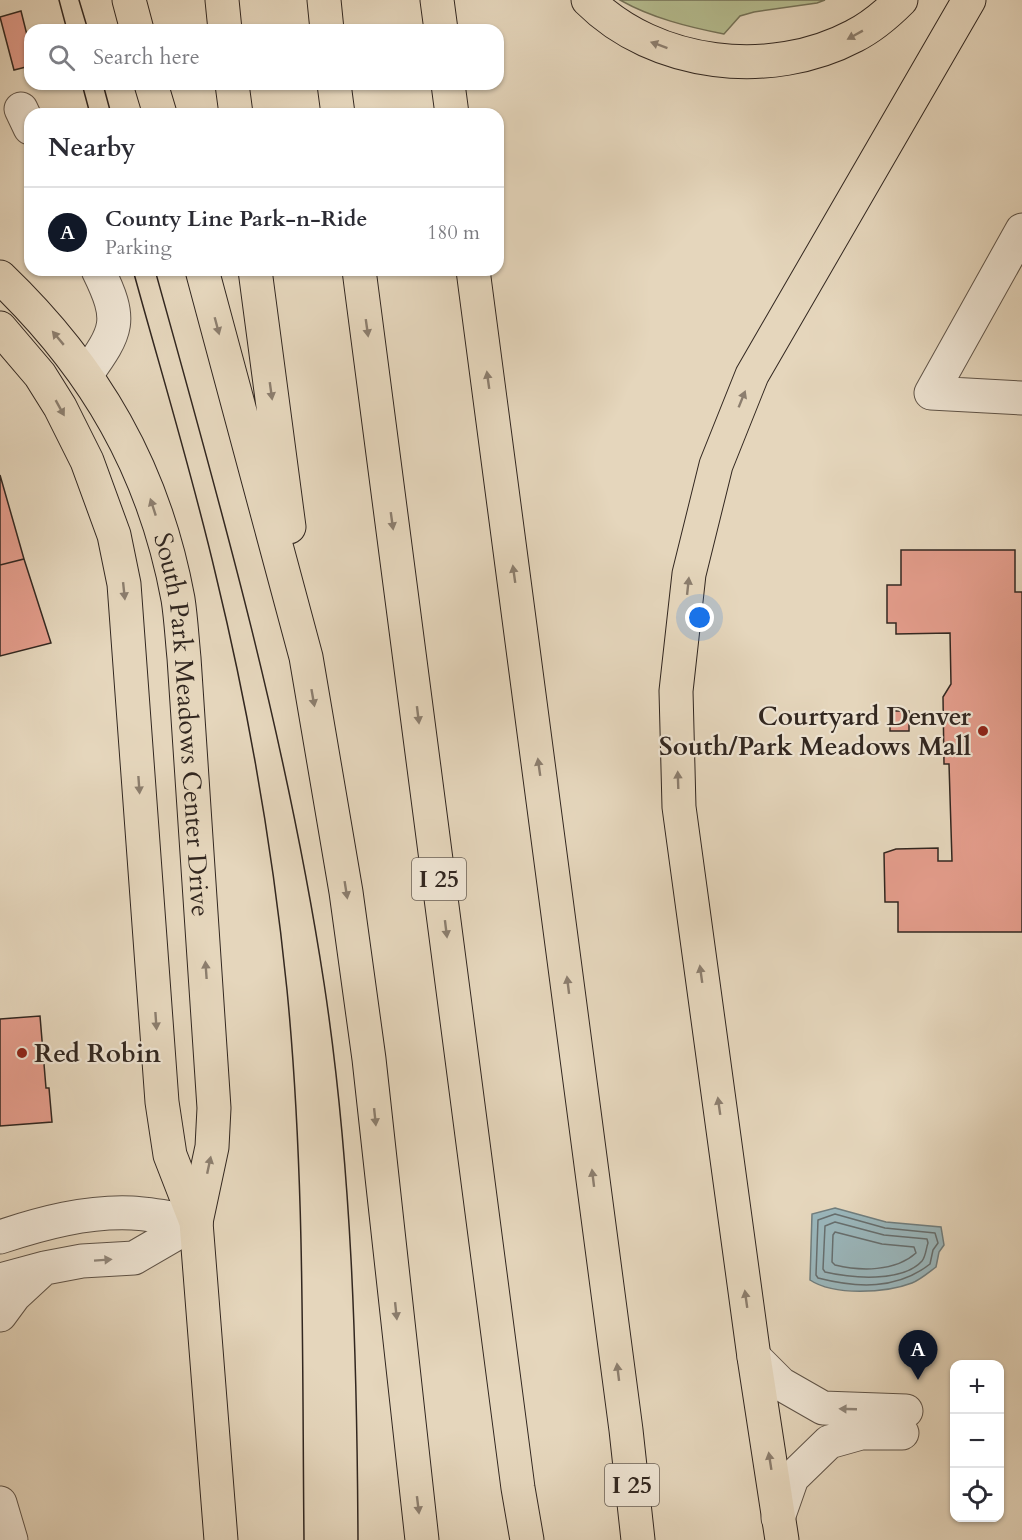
<!DOCTYPE html>
<meta charset="utf-8">
<style>
body{margin:0;font-family:Cardo,serif;background:#f7f7f7;color:#2b2b33}
.controls{position:absolute;right:18px;bottom:18px;display:grid;overflow:hidden;border-radius:12px;box-shadow:0 2px 4px #0004}
.controls button{width:54px;height:54px;display:grid;place-items:center;padding:0;border:0;border-bottom:2px solid #e1e1e2;background:#fff;color:#2b2b33;font:30px sans-serif}
.you{position:absolute;left:700px;top:618px;width:21px;height:21px;margin:-15px;border:4px solid #fff;border-radius:50%;background:#1a73e8;box-shadow:0 0 0 9px #1a73e833}
.badge{display:grid;place-items:center;width:39px;height:39px;border-radius:50%;background:#111827;color:#fff;font-size:20px;font-weight:700}
.pin{position:absolute;translate:-50% -50px;filter:drop-shadow(0 2px 3px #0008)}
.pin::after{content:'';position:absolute;top:32px;width:21px;height:18px;background:inherit;clip-path:polygon(0 0,100% 0,50% 100%)}
.list{margin:0;padding:0;list-style:none}
h2{display:flex;justify-content:space-between;align-items:center;height:78px;margin:0;padding:0 24px;font-size:26px}
h2 small{font-size:20px;font-weight:400;color:#7c7c81}
.list li{display:grid;grid-template-columns:39px 1fr auto;gap:18px;align-items:center;box-sizing:border-box;height:90px;padding:0 24px;border-top:2px solid #e1e1e2}
.list b{display:block;font-size:22px;white-space:nowrap}
.list p{margin:0;font-size:20px;white-space:nowrap;color:#7c7c81}
.list em{font-size:20px;font-style:normal;color:#7c7c81}
.icon{flex:none;width:33px;height:33px;fill:none;stroke:currentColor;stroke-width:2;stroke-linecap:round;stroke-linejoin:round}
.map{position:relative;flex:none;width:1022px;height:1540px;overflow:hidden}
.search{position:absolute;background:#fff;box-shadow:0 2px 4px #0004;left:24px;top:24px;width:480px;height:66px;display:flex;align-items:center;gap:15px;box-sizing:border-box;padding:0 21px;border-radius:18px;color:#7c7c81;font-size:22px}
.panel{position:absolute;background:#fff;box-shadow:0 2px 4px #0004;left:24px;top:108px;width:480px;height:168px;border-radius:18px}
.map>svg:first-child{display:block}
.green{fill:#b5bd90;stroke:#747258;stroke-width:1.5}
.water{fill:#9ab6bb;stroke:#707d7d;stroke-width:1.5}
.lines{fill:none;stroke-linecap:round;stroke-linejoin:round}
.shore{stroke:#666e6e;stroke-width:1.5}
.building{fill:#e49d8c;stroke:#322720;stroke-width:1.5}
.minor-casing{stroke:#5f5347;stroke-width:35}
.major-casing{stroke:#322720;stroke-width:35}
.highway-casing{stroke:#322720;stroke-width:35}
.minor{stroke:#eee4d3;stroke-width:33}
.major{stroke:#e5d6bc;stroke-width:33}
.highway{stroke:#e5d6bc;stroke-width:33}
.tram{stroke:#322720;stroke-width:1.5}
.oneway{fill:#8c7e6e}
.oneway2{fill:#90867a}
.poi-dot{fill:#8f2418;stroke:#eee4d3;stroke-width:2}
.labels{text-anchor:middle;dominant-baseline:central;stroke-width:4.5;stroke-linejoin:round;paint-order:stroke}
.shield{fill:#eee4d3;stroke:#6a6056;stroke-width:1.5}
.shield-label{font-size:24px;font-weight:bold;fill:#322720}
.poi-label{font-size:26px;font-weight:bold;fill:#322720;stroke:#eee4d3;text-anchor:end}
.street-label{font-size:26px;fill:#322720;stroke:#eee4d3}
</style>
<div class="map">
<svg width="1022" height="1540" viewBox="0 0 1022 1540">
<rect width="100%" height="100%" fill="#e5d6bc"/>
<filter id="stains"><feTurbulence type="fractalNoise" baseFrequency=".00333" numOctaves="4"/><feColorMatrix values="0 0 0 0 .2 0 0 0 0 .09 0 0 0 0 .02 0 0 0 .5 -.17"/></filter>
<radialGradient id="worn" r=".72"><stop offset=".6" stop-color="#630" stop-opacity="0"/><stop offset="1" stop-color="#630" stop-opacity=".3"/></radialGradient>
<!-- green -->
<path class="green" d="M 620,0 L 825,0 L 817,3 L 754,12 L 740,16 L 724,34 C 688,27 652,18 620,0 Z"/>
<!-- water -->
<path class="water" d="M 835,1208 L 886,1222 L 941,1227 L 944,1245 L 939,1252 L 936,1267 C 928,1273 920,1280 912,1283 C 886,1293 834,1296 810,1280 L 812,1214 Z"/>
<g class="lines">
<!-- shore -->
<path class="shore" d="M 835,1214 L 885,1228 L 935,1233 L 938,1243 L 933,1250 L 930,1264 C 897,1290 857,1288 818,1278 L 816,1275 L 818,1220 Z
M 835,1222 L 884,1235 L 927,1239 L 928,1243 C 926,1248 926,1256 922,1261 C 902,1283 851,1278 825,1272 L 823,1269 L 825,1226 Z
M 835,1232 L 882,1244 L 914,1247 L 916,1253 C 895,1272 860,1271 835,1265 L 832,1262 L 833,1235 Z"/>
</g>
<!-- building -->
<path class="building" d="M 21,11 L 30,47 L 30,66 L 14,70 L 0,17 Z
M 0,475 L 24,559 L 0,565 Z
M 901,550 L 1015,550 L 1015,592 L 1022,592 L 1022,932 L 898,932 L 898,902 L 885,902 L 884,853 L 896,849 L 938,848 L 938,861 L 952,861 L 949,764 L 944,764 L 943,697 L 951,684 L 950,633 L 896,634 L 896,623 L 887,623 L 887,585 L 901,585 Z
M 24,559 L 51,643 L 0,656 L 0,565 Z
M 890,711 L 909,711 L 909,731 L 890,731 Z
M 40,1016 L 46,1088 L 49,1088 L 52,1122 L 0,1126 L 0,1019 Z"/>
<g class="lines">
<defs>
<path id="minor" d="M 21,109 L 30,128
M 1022,230 L 931,393 L 1022,398
M 86,375 C 118,330 123,321 98,270
M 0,1237 C 42,1223 87,1211 132,1213 C 153,1214 175,1219 196,1222
M 0,1280 L 45,1268 L 82,1261 L 134,1258 L 196,1222
M 0,1315 L 14,1296 L 41,1271
M 754,1357 L 781,1384 L 823,1408 L 906,1411
M 0,1503 L 11,1540
M 778,1518 L 792,1478 L 829,1442 L 861,1433 L 902,1433"/>
<g id="major">
<path id="s1" d="M 0,277 C 95,368 154,469 178,599 C 181,618 182,639 184,658 L 214,1108 L 212,1147 L 196,1222"/>
<path d="M 0,328 L 40,375 L 60,407 L 87,461 L 114,535 L 124,584 L 162,1102 L 170,1155 L 196,1222 L 221,1540"/>
</g>
<path id="highway" d="M 129,0 L 137,30
M 222,0 L 225,30
M 324,0 L 327,30
M 437,0 L 441,30
M 588,0 C 655,67 771,80 854,36 C 872,27 887,14 901,0
M 151,84 L 160,114
M 232,84 L 236,114
M 334,84 L 338,114
M 448,84 L 452,114
M 202,270 L 306,657 L 346,892 L 369,1059 L 422,1540
M 255,270 L 289,527
M 359,270 L 518,1488 L 527,1540
M 473,270 L 626,1430 L 638,1540
M 782,1540 L 754,1357 L 679,807 L 676,691 L 689,574 L 716,465 L 752,375 L 969,0"/>
</defs>
<!-- minor casing -->
<use href="#minor" class="minor-casing"/>
<!-- major casing -->
<use href="#major" class="major-casing"/>
<!-- highway casing -->
<use href="#highway" class="highway-casing"/>
<!-- minor -->
<use href="#minor" class="minor"/>
<!-- major -->
<use href="#major" class="major"/>
<!-- highway -->
<use href="#highway" class="highway"/>
<!-- tram -->
<path class="tram" d="M 59,0 L 67,30
M 79,0 L 88,30
M 82,84 L 90,114
M 103,84 L 111,114
M 133,270 C 161,372 192,473 216,576 C 249,712 273,851 287,990 C 305,1173 302,1357 304,1540
M 155,270 C 221,506 287,741 324,983 C 352,1167 357,1355 358,1540"/>
</g>
<!-- one-way arrows -->
<defs><path id="oneway-solid" d="M-6-.8H1V-3.2L6.5 0L1 3.2V.8H-6Z" transform="scale(1.5)"/></defs>
<g class="oneway">
<use href="#oneway-solid" transform="translate(855 35) rotate(151)"/>
<use href="#oneway-solid" transform="translate(659 45) rotate(-160)"/>
<use href="#oneway-solid" transform="translate(217 326) rotate(75)"/>
<use href="#oneway-solid" transform="translate(367 328) rotate(82)"/>
<use href="#oneway-solid" transform="translate(58 338) rotate(-130)"/>
<use href="#oneway-solid" transform="translate(488 380) rotate(-98)"/>
<use href="#oneway-solid" transform="translate(271 391) rotate(82)"/>
<use href="#oneway-solid" transform="translate(742 399) rotate(-68)"/>
<use href="#oneway-solid" transform="translate(60 408) rotate(61)"/>
<use href="#oneway-solid" transform="translate(153 507) rotate(-108)"/>
<use href="#oneway-solid" transform="translate(392 521) rotate(82)"/>
<use href="#oneway-solid" transform="translate(514 574) rotate(-98)"/>
<use href="#oneway-solid" transform="translate(688 586) rotate(-84)"/>
<use href="#oneway-solid" transform="translate(124 591) rotate(84)"/>
<use href="#oneway-solid" transform="translate(313 698) rotate(80)"/>
<use href="#oneway-solid" transform="translate(418 715) rotate(83)"/>
<use href="#oneway-solid" transform="translate(539 767) rotate(-98)"/>
<use href="#oneway-solid" transform="translate(678 780) rotate(-92)"/>
<use href="#oneway-solid" transform="translate(139 785) rotate(86)"/>
<use href="#oneway-solid" transform="translate(346 890) rotate(81)"/>
<use href="#oneway-solid" transform="translate(446 929) rotate(83)"/>
<use href="#oneway-solid" transform="translate(206 970) rotate(-94)"/>
<use href="#oneway-solid" transform="translate(701 974) rotate(-98)"/>
<use href="#oneway-solid" transform="translate(568 985) rotate(-97)"/>
<use href="#oneway-solid" transform="translate(156 1021) rotate(86)"/>
<use href="#oneway-solid" transform="translate(719 1106) rotate(-98)"/>
<use href="#oneway-solid" transform="translate(375 1117) rotate(84)"/>
<use href="#oneway-solid" transform="translate(209 1165) rotate(-78)"/>
<use href="#oneway-solid" transform="translate(593 1178) rotate(-97)"/>
<use href="#oneway-solid" transform="translate(746 1299) rotate(-98)"/>
<use href="#oneway-solid" transform="translate(396 1311) rotate(84)"/>
<use href="#oneway-solid" transform="translate(618 1372) rotate(-97)"/>
<use href="#oneway-solid" transform="translate(770 1461) rotate(-99)"/>
<use href="#oneway-solid" transform="translate(418 1505) rotate(83)"/>
</g>
<g class="oneway2">
<use href="#oneway-solid" transform="translate(103 1260) rotate(-4)"/>
<use href="#oneway-solid" transform="translate(848 1409) rotate(-178)"/>
</g>
<!-- markers -->
<g class="poi-dot">
<circle cx="983" cy="731" r="6"/>
<circle cx="22" cy="1053" r="6"/>
</g>
<g class="labels">
<!-- shield labels -->
<g class="shield">
<rect x="412" y="858" width="54" height="42" rx="4.5"/>
<rect x="605" y="1464" width="54" height="42" rx="4.5"/>
</g>
<g class="shield-label">
<text x="439" y="879">I 25</text>
<text x="632" y="1485">I 25</text>
</g>
<!-- poi labels -->
<g class="poi-label">
<text x="971" y="716">Courtyard Denver<tspan x="971" dy="30">South/Park Meadows Mall</tspan></text>
<text x="34" y="1053" text-anchor="start">Red Robin</text>
</g>
<!-- street labels -->
<g class="street-label">
<text stroke="none"><textPath href="#s1" startOffset="500">South Park Meadows Center Drive</textPath></text>
</g>
</g>
<rect width="100%" height="100%" filter="url(#stains)"/>
<rect width="100%" height="100%" fill="url(#worn)"/>
</svg>
<div class="controls">
<button>+</button>
<button>−</button>
<button><svg class="icon" aria-label="locate" viewBox="0 0 24 24"><circle cx="12" cy="12" r="6"/><path d="M12 2v4M12 18v4M2 12h4M18 12h4"/></svg></button>
</div>
<div class="you"></div>
<div class="pin badge" style="left:918px;top:1380px">A</div>
<div class="search"><svg class="icon" aria-label="search" viewBox="0 0 24 24"><circle cx="10" cy="10" r="6"/><path d="M15 15l6 6"/></svg>Search here</div>
<section class="panel">
<h2>Nearby<small></small></h2>
<ul class="list">
<li><span class="badge">A</span><div><b>County Line Park-n-Ride</b><p>Parking</p></div><em>180 m</em></li>
</ul>
</section>
</div>
